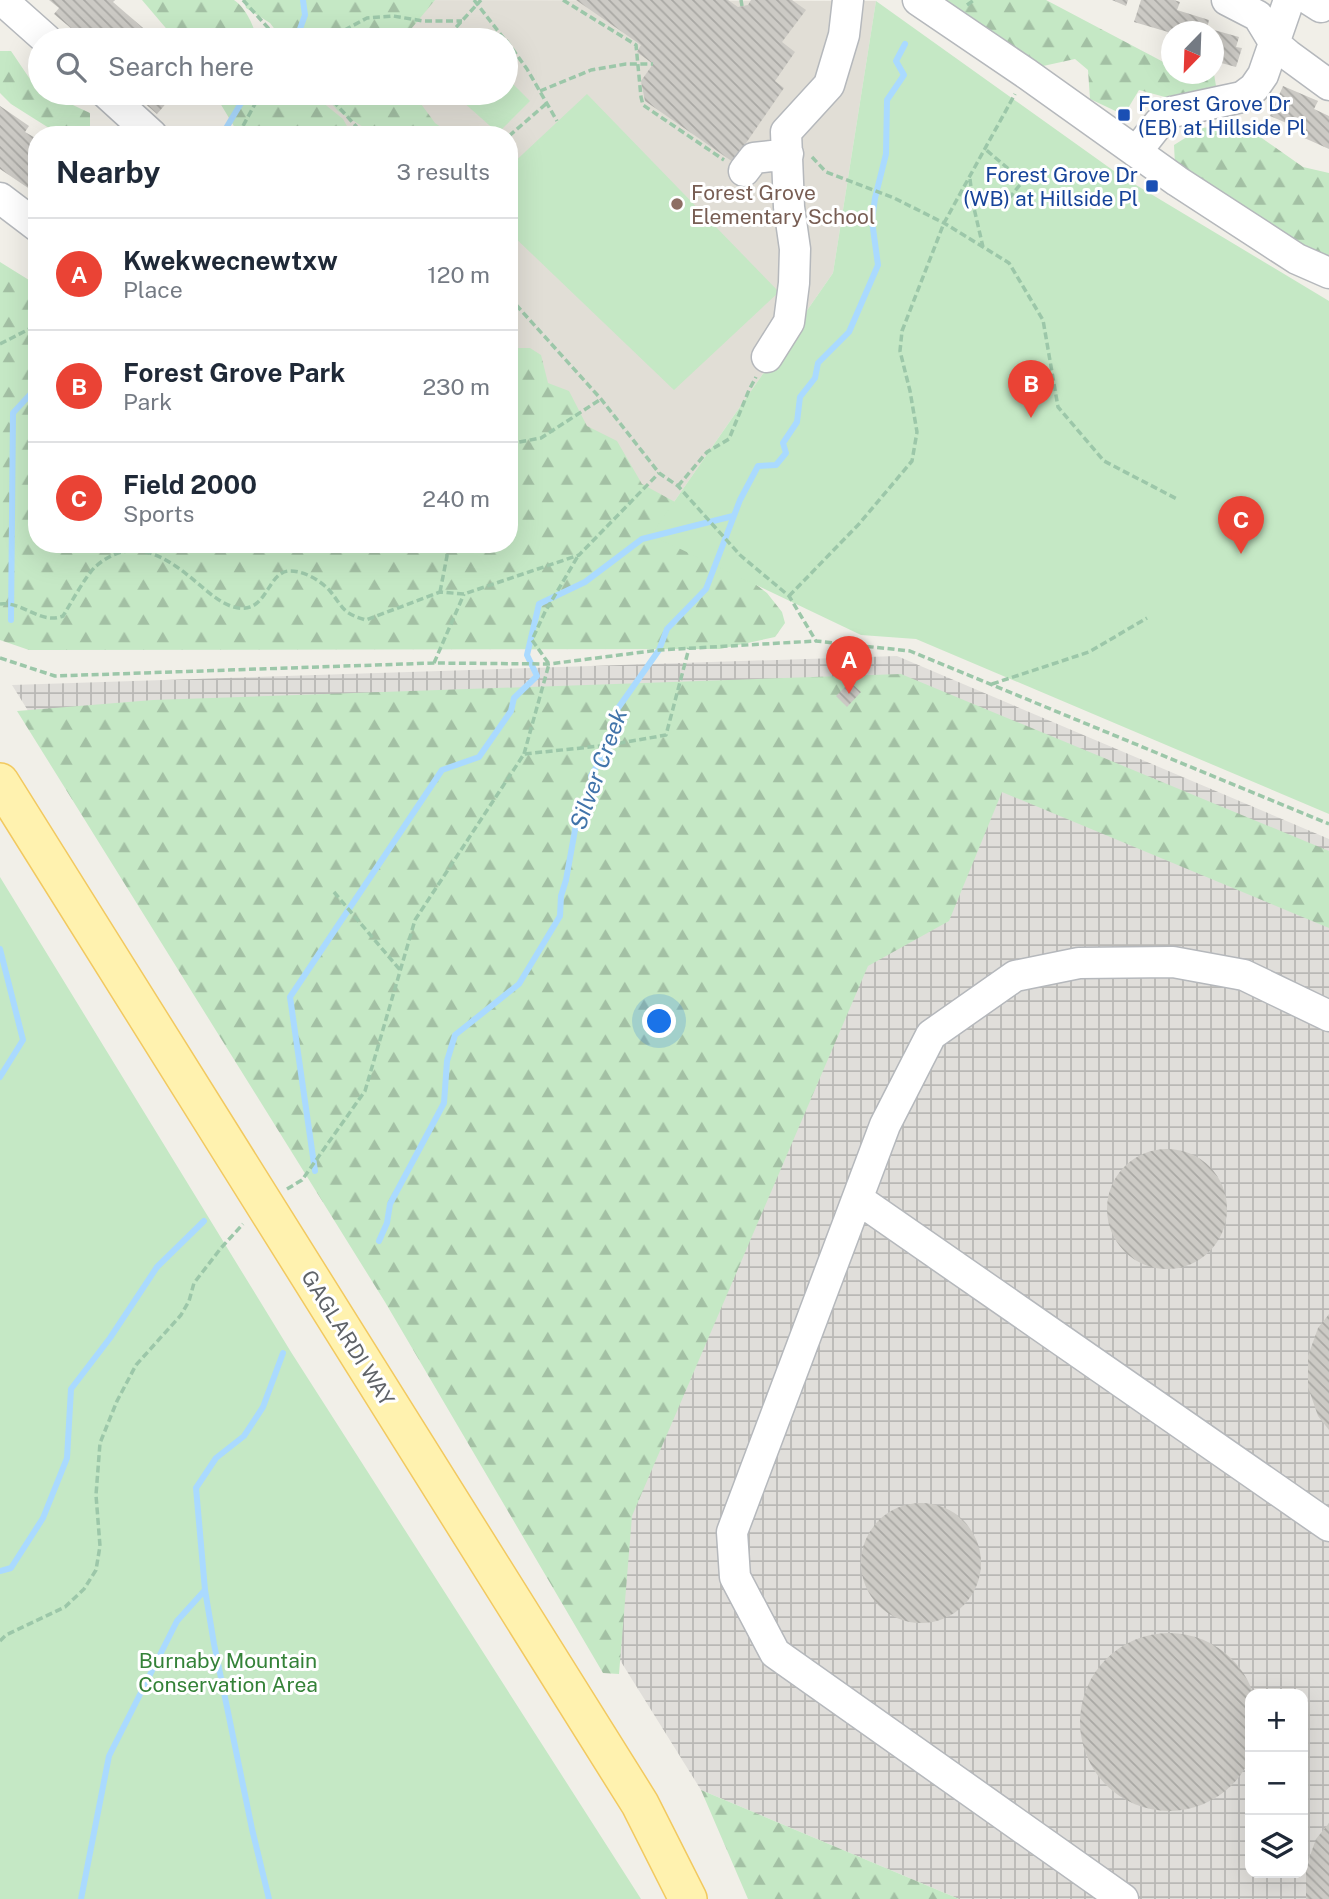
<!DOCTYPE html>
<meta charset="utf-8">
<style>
body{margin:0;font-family:"Public Sans",sans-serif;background:#f6f6f7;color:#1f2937}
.controls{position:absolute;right:21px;bottom:21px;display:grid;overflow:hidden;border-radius:14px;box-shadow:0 7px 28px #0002}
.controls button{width:63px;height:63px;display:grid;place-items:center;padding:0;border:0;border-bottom:2px solid #e0e1e3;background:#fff;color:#1f2937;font:35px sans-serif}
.compass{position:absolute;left:1161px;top:21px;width:63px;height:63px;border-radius:50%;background:#fff;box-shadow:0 7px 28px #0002;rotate:203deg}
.you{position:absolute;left:660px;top:1022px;width:24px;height:24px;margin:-18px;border:5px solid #fff;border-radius:50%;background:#1a73e8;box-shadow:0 0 0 10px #1a73e833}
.badge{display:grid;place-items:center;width:46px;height:46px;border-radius:50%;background:#ea4335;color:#fff;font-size:23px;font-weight:700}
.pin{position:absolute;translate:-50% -58px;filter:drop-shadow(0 2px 4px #0008)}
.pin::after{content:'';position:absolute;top:37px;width:24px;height:21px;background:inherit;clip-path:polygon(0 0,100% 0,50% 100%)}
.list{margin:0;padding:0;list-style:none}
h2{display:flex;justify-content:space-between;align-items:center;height:91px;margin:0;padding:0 28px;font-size:30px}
h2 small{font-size:23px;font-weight:400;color:#747a83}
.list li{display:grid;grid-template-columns:46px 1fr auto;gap:21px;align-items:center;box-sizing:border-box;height:112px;padding:0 28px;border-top:2px solid #e0e1e3}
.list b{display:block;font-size:26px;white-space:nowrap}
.list p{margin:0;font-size:23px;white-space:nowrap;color:#747a83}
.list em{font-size:23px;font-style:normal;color:#747a83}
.icon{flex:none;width:38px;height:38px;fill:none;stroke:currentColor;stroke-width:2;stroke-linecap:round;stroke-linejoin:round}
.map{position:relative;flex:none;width:1329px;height:1899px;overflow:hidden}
.search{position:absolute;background:#fff;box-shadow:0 7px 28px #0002;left:28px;top:28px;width:490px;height:77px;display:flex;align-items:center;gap:18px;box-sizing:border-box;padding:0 24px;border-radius:38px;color:#747a83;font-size:26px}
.panel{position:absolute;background:#fff;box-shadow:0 7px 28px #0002;left:28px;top:126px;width:490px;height:427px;border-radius:28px}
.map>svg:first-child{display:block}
.industrial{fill:url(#industrial-grid);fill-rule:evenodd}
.education{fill:#e1ded6}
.forest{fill:url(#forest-firs)}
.park{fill:#c5e8c5}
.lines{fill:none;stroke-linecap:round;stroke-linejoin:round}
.stream{stroke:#aadaff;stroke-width:6}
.building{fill:url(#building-back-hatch)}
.minor-casing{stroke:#b5b8bc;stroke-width:33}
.major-casing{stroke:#f2c960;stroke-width:40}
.path{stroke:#9cc7a9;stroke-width:3.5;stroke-dasharray:7 3.5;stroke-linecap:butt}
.minor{stroke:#fff;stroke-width:30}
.major{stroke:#fff2af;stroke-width:37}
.transit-dot{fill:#1a4fb4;stroke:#fff;stroke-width:2.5}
.education-dot{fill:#8d6e63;stroke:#fff;stroke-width:2.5}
.labels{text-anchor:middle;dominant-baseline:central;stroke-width:6;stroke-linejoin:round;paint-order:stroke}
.transit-label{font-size:21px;fill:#164399;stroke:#fff;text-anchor:start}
.education-label{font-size:21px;fill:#785e54;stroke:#fff;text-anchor:start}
.street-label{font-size:21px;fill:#5f6368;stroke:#fff}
.park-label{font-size:21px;fill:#348238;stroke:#fff}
.water-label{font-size:23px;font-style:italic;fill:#4174aa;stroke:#fff}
</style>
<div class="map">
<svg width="1329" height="1899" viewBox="0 0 1329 1899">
<defs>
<pattern id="industrial-grid" width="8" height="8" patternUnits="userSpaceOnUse" patternTransform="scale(1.75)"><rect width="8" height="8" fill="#e0deda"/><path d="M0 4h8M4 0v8" fill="none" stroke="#b9b8b5"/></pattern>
<pattern id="forest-firs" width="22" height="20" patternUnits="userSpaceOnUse" patternTransform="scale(1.75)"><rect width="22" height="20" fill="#c5e8c5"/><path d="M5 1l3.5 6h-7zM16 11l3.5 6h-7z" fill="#a3c0a4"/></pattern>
<pattern id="building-back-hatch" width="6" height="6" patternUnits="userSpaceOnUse" patternTransform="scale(1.75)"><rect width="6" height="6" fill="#cccac5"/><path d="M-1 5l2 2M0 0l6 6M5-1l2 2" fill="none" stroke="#a9a8a4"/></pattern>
</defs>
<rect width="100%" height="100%" fill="#f1efe8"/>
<!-- industrial -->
<path class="industrial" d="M 897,656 L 1329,839 L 1329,1899 L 959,1899 L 701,1790 L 12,685 ZM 1250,1694 L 1303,1694 L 1303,1873 L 1250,1873 Z"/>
<!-- education -->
<path class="education" d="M 329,0 L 876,1 L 833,273 L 651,535 L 509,368 L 509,135 L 311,135 L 275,93 L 506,93 L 506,40 L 305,40 Z"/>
<!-- forest -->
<path class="forest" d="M 142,0 L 234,0 C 245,7 256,28 256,40 L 176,40 Z
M 244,0 L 435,0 L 402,40 L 283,40 L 270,23 L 246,8 Z
M 936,0 L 1046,0 L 1171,66 L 1172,74 C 1187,74 1200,77 1214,74 L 1216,86 L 1165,97 L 1139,90 L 1124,115 L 1090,99 L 1088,70 L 1075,59 L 1034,68 Z
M 0,51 L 11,51 L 36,88 L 40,90 L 40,93 L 47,93 L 90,113 L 90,135 L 60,135 L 11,104 L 0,93 Z
M 214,93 L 311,93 L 343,119 L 352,135 L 243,135 L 235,128 Z
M 322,93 L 413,93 L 435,123 L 452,135 L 371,135 L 368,130 L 338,111 Z
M 1242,124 L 1303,167 L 1329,173 L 1329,264 L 1175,165 L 1174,145 L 1201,128 Z
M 0,262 L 37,285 L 37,544 L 509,544 L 509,319 C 518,330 513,336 518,348 L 530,348 L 541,355 L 548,383 L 569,391 L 587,426 L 617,441 L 642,484 L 675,502 L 741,573 L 767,593 L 782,612 L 785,623 L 775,637 L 720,649 L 29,650 L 0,640 Z
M 901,674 L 1329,851 L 1329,928 L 1002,792 L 949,921 L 868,966 L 632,1516 L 619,1674 L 603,1673 L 385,1302 L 17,711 L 153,700 Z
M 701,1790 L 959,1899 L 748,1899 Z"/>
<!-- park -->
<path class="park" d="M 876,1 L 1121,176 L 1329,301 L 1329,814 L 916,639 L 861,635 L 651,535 L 833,273 Z
M 431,34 L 465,36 L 469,40 L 426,40 Z
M 506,77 L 530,101 L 498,133 L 453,93 L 506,93 Z
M 587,94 L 779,292 L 674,390 L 509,232 L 509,167 Z
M 0,877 L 291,1352 L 641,1899 L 0,1899 Z"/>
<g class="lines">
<!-- stream -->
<path class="stream" d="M 296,40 L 305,15 L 303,0
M 222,135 L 247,93
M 11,620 L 13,413 L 37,387
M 0,949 L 23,1040 L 0,1077
M 315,1171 L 290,997 L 442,770 L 479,757 L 511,711 L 514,698 L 537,676 L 527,655 L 539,604 L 585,582 L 642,539 L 733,516
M 379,1241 L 387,1223 L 390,1204 L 444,1103 L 447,1061 L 455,1035 L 519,984 L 560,916 L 561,896 L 566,880 L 577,819 L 593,790 L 591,776 L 609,745 L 616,711 L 659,650 L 667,629 L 706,589 L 740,500 L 758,466 L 776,465 L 786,453 L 783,443 L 797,422 L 800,397 L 815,378 L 818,363 L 849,332 L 878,265 L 872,221 L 875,198 L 886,154 L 887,100 L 904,75 L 896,61 L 905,44
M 0,1571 L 11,1568 L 43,1518 L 67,1458 L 71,1389 L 110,1338 L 157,1267 L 204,1221
M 205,1590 L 214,1644 L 252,1829 L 269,1899
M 81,1899 L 109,1756 L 177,1621 L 205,1590 L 196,1488 L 216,1458 L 244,1436 L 263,1407 L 283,1353"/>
</g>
<!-- building -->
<path class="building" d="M 49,0 L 115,0 L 113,2 L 157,40 L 85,40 L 54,14 L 59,8 Z
M 576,0 L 728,0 L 738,7 L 748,5 L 751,0 L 792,0 L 806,10 L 782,42 L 795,52 L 775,81 L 784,88 L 733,162 L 645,101 L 641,81 L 653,64 L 637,52 L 641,45 Z
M 1112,0 L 1128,0 L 1126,6 Z
M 1141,0 L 1174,0 L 1180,2 L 1177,10 L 1209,20 L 1207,28 L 1239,37 L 1236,47 L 1242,48 L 1236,67 L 1214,61 L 1214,32 L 1172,32 L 1172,40 L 1166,39 L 1168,32 L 1134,22 Z
M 1283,86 L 1318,101 L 1314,109 L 1329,116 L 1329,149 L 1300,136 L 1303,130 L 1270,116 Z
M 147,93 L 175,93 L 157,114 L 141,100 Z
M 0,106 L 29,126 L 25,132 L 37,139 L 37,194 L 0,169 Z
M 850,682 L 861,692 L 847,707 L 836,696 Z
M1107 1209a60 60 0 1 1 120 0a60 60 0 1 1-120 0Z
M 1329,1314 L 1329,1430 L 1318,1416 L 1308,1387 L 1308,1356 L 1318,1328 Z
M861 1563a60 60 0 1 1 120 0a60 60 0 1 1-120 0Z
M1080 1722a89 89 0 1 1 178 0a89 89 0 1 1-178 0Z
M 1329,1823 L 1329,1899 L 1306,1899 L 1306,1867 L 1316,1839 Z"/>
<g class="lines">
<defs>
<path id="minor" d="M 2,0 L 47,40
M 918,0 L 1027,74 L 1177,181 L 1297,259 L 1329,273
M 1227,0 L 1258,16 L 1275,44 L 1288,55 L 1329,85
M 1310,0 L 1321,7
M 106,93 L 152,135
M 1136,152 L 1159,123 L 1172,112 L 1242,97 L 1254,88 L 1263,75 L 1289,0
M 744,171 L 754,158 L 788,154
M 0,198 L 37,226
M 767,357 L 789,322 L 794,283 L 795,249 L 789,207 L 786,132 L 829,85 L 844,35 L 848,0
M 858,1199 L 1329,1526
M 1123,1899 L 775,1653 L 735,1577 L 732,1532 L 885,1125 L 931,1035 L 1015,976 L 1079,963 L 1173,962 L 1244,975 L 1329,1016"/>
<path id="major" d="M 0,782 L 640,1804 L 688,1899"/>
</defs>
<!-- minor casing -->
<use href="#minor" class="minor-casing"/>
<!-- major casing -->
<use href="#major" class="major-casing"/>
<!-- path -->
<path class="path" d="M 243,0 L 279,40
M 474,0 L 505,40
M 563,0 L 636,45 L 641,97 L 643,105 L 724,160
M 741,0 L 742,6
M 967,5 L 974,0
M 449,35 L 481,0
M 326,40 L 367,18 L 393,16 L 423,21 L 462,21
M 506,40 L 527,69 L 557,121
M 540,91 L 591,70 L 626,64 L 653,64
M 326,93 L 364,135
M 497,132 L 497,135
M 238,135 L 261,93
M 509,136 L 547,103
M 812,157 L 826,172 L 894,198 L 944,223 L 1009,263 L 1043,320 L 1058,407 L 1104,461 L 1177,499
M 509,161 L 514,167
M 970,179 L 973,204 L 983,247
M 972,196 L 1003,206 L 1023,181 L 985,149
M 509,297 L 601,399 L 659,473 L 678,486 L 740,555 L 789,596 L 816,641 L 910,651 L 1329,824
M 0,344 L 37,325
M 509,444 L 541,438 L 601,399
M 678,486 L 707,452 L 729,439 L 749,390 L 756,377
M 440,592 L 447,556 L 446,544
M 789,596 L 859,524 L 912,461 L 917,432 L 910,391 L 900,351 L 902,331 L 944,223 L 1015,94
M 0,604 C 23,601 40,625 63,616 C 71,603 85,577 95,567 C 129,537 161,553 190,577 C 203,587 218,603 234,607 C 267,616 266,574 288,571 C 303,570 320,580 330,591 C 336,598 340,606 347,612 C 353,616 359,618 366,620 L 440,592 L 464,594 L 579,555 L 659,473
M 0,658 L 55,676 L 434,663 L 549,664 L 659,650 L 816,641
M 434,663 L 464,594
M 992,684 L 1089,652 L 1147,618
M 524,754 L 549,664 L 532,640 L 545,612 L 578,556
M 334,892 L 400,970
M 287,1189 L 302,1180 L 365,1091 L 415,920 L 524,754 L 609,745 L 666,735 L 689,648
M 0,1641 L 6,1635 L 65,1607 L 84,1589 L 96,1570 L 100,1546 L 96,1495 L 100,1443 L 117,1401 L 136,1365 L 181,1315 L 189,1301 L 194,1283 L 221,1248 L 243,1224"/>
<!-- minor -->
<use href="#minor" class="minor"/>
<!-- major -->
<use href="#major" class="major"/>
</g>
<!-- markers -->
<g class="transit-dot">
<rect x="1117" y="108" width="14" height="14" rx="3.5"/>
<rect x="1145" y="179" width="14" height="14" rx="3.5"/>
</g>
<circle class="education-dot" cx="677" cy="204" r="7"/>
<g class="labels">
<!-- transit labels -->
<g class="transit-label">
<text x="1138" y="103">Forest Grove Dr<tspan x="1138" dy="24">(EB) at Hillside Pl</tspan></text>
<text x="1138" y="174" text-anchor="end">Forest Grove Dr<tspan x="1138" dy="24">(WB) at Hillside Pl</tspan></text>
</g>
<!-- education labels -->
<g class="education-label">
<text x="691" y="192">Forest Grove<tspan x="691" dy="24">Elementary School</tspan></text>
</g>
<!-- street labels -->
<g class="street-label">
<text transform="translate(348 1338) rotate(58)">GAGLARDI WAY</text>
</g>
<!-- park labels -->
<g class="park-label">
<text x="228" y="1660">Burnaby Mountain<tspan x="228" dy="24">Conservation Area</tspan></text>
</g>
<!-- water labels -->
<g class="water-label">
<text transform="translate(598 769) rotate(-70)">Silver Creek</text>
</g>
</g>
</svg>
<div class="controls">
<button>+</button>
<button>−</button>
<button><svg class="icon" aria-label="layers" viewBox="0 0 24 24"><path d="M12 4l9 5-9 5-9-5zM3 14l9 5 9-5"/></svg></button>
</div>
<svg class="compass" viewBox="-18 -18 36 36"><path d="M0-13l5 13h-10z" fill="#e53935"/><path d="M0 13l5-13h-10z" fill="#747a83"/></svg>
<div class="you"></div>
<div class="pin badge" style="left:849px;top:694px">A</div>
<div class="pin badge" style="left:1031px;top:418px">B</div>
<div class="pin badge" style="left:1241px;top:554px">C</div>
<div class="search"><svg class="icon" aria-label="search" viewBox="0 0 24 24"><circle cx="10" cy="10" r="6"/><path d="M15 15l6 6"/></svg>Search here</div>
<section class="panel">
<h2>Nearby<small>3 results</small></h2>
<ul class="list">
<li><span class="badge">A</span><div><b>Kwekwecnewtxw</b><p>Place</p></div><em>120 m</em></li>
<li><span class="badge">B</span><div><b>Forest Grove Park</b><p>Park</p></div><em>230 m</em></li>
<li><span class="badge">C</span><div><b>Field 2000</b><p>Sports</p></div><em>240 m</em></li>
</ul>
</section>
</div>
